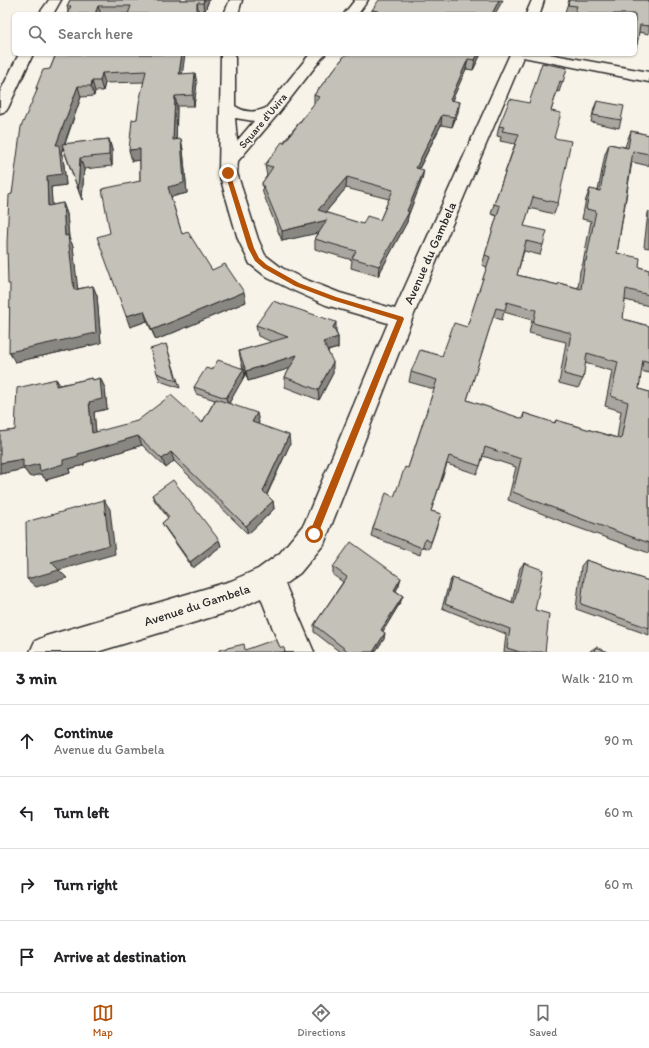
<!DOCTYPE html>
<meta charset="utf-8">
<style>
body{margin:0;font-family:Itim,sans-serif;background:#f2f2f2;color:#202124}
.stop{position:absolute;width:12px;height:12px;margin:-9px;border:3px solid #b45309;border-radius:50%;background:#fff}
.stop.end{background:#b45309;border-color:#fff;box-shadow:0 1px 4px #0008}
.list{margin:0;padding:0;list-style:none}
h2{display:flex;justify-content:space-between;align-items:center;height:52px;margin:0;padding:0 16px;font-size:17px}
h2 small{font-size:13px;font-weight:400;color:#757577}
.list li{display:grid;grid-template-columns:26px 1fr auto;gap:12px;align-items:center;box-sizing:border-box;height:72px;padding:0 16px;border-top:1px solid #e0e0e0}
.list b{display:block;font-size:15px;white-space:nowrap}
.list p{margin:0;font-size:13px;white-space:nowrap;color:#757577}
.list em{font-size:13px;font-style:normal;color:#757577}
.icon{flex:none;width:22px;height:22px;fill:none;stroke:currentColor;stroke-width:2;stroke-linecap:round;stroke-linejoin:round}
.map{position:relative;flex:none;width:649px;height:652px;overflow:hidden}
.search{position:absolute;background:#fff;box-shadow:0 1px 3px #0004;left:12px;right:12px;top:12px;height:44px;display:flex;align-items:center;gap:10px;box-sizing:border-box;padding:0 14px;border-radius:6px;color:#757577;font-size:15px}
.sheet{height:340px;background:#fff}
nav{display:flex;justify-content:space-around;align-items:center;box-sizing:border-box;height:56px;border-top:1px solid #e0e0e0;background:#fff;font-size:11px;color:#757577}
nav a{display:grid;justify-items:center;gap:2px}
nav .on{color:#b45309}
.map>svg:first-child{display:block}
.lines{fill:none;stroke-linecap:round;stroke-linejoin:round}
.minor-casing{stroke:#2b2b2b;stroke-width:3}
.minor{fill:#f7f3e8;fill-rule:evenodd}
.wall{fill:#a9a69f;stroke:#2b2b2b;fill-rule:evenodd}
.shaded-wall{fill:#898782;stroke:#2b2b2b}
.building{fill:#c4c1b9;stroke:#2b2b2b;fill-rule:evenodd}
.route{fill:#b45309}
.labels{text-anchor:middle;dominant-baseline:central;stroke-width:3;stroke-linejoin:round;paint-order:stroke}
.far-street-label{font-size:11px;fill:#2b2b2b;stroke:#f7f3e8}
.street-label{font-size:13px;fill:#2b2b2b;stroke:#f7f3e8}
</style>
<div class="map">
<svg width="649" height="652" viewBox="0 0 649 652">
<rect width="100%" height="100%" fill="#f7f3e8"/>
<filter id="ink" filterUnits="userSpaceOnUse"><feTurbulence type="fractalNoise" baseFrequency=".025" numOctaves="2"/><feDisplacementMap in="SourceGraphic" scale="8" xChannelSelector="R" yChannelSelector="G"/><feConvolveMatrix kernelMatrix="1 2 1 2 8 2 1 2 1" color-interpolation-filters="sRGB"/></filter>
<g filter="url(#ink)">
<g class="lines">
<defs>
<path id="minor" d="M 49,0 L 61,0 L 53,14 L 39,14 Z
M 230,0 L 242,0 L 238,14 L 224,14 Z
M 355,0 L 368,0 L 358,14 L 344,14 Z
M 532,0 L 544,0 L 540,14 L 526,14 Z
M 19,54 L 33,54 L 8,108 L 6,111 L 0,113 L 0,92 Z
M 221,54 L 235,54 L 235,106 C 245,113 255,113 266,108 L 310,54 L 325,54 L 278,114 L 238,161 L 237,173 L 258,239 L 265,255 L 282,268 L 304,279 L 340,293 L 395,309 L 510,54 L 549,54 L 649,72 L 649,82 L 523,57 L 412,319 L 324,544 L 300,573 L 285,584 L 314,652 L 282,652 L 261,598 L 235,610 L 97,652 L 30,652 L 35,641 L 46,636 L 231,581 L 258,569 L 280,553 L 304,524 L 388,323 L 326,305 L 290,289 L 268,278 L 250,264 L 238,239 L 219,173 ZM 235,118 L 254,121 L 237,141 Z"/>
</defs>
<!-- minor casing -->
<use href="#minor" class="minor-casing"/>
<!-- minor -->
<use href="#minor" class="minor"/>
</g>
<!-- wall -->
<path class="wall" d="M 70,0 L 209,0 L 204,13 L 199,13 L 199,14 L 67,14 L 68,11 L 67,6 Z
M 569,0 L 649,0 L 649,34 L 639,32 L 637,44 L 635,50 L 635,14 L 574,14 L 565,12 Z
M 372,10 L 495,14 L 371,14 Z
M 56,54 L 183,74 L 197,83 L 194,106 L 177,106 L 176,140 L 181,139 L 183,150 L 187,193 L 171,197 L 182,234 L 212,270 L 246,302 L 156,340 L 147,321 L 130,327 L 110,233 L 140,181 L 140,160 L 132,161 L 137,119 L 144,82 L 105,83 L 103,91 L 95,91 L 94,96 L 81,97 L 65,144 L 109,139 L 112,150 L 112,166 L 84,169 L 82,200 L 63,148 L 61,153 L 63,156 L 66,185 L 51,187 L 52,205 L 63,203 L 67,214 L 69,238 L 73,246 L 77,289 L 93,286 L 97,296 L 101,343 L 15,362 L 12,194 L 37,90 L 36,88 L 50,69 Z
M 346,54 L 481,54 L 473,70 L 466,69 L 452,100 L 458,112 L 452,127 L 441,125 L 419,169 L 422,180 L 408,216 L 407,222 L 378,276 L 351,268 L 352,260 L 315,249 L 315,239 L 319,232 L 282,241 L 263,193 L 262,183 L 267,176 L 265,165 L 314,104 L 314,95 ZM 346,188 L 389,199 L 380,220 L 363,224 L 325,213 Z
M 567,68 L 559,92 L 557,91 L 551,111 L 554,138 L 558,203 L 554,214 L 529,208 L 524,226 L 543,245 L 540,255 L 524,251 L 517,275 L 558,285 L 559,283 L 578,288 L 580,271 L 583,263 L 591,221 L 582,219 L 586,199 L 590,189 L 598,191 L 605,154 L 609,144 L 625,147 L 627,141 L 631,131 L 649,135 L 649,166 L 632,162 L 617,253 L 639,267 L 649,270 L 649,306 L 625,300 L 623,319 L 649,326 L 649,373 L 641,371 L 639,389 L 649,392 L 649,553 L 573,526 L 508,500 L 516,467 L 483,456 L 480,466 L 477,474 L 447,464 L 431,511 L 441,514 L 429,549 L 422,546 L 420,555 L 371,536 L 373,528 L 394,497 L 408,468 L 434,389 L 409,382 L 411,372 L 442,356 L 467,327 L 487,267 L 482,265 L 497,216 L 491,214 L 494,204 L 515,144 L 500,141 L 501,137 L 497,136 L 499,126 L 529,103 ZM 504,312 L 532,320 L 529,333 L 566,342 L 559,383 L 578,388 L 583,379 L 585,363 L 612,371 L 605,406 L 621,411 L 617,438 L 556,420 L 554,423 L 524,413 L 522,419 L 467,400 L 493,317 L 502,320 Z
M 597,101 L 621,120 L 619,128 L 591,122 L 594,108 Z
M 649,211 L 649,248 L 644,247 L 648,213 Z
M 256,325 L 336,332 L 338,337 L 338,348 L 328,351 L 333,373 L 319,400 L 285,387 L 285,377 L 290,368 L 248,381 L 245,372 L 245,375 L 229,403 L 259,422 L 258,424 L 290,444 L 267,495 L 273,501 L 274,509 L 248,534 L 174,461 L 166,468 L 142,445 L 84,463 L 84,465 L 69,469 L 70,473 L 46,480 L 41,474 L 30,477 L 24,469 L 0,474 L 0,432 L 15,430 L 56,379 L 60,385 L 92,378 L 94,380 L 100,378 L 105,388 L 107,409 L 94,412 L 96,432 L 202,423 L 215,400 L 196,394 L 194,387 L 212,370 L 243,368 L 241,362 L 239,351 L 272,342 L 258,336 Z
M 166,344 L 180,388 L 160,381 L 157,373 Z
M 152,495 L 219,540 L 221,546 L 193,568 L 165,528 L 162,523 L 168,518 L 155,501 Z
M 586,560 L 649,581 L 649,635 L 576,609 L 581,566 Z
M 524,563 L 545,652 L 504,652 L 506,634 L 442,608 L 449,583 L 452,578 L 512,602 L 520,568 Z
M 333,567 L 399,585 L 396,591 L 403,596 L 400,603 L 383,631 L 384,639 L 375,652 L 340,652 L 314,632 L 314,625 L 343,582 L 333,575 Z
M 596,647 L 608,652 L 590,652 L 590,651 Z"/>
<!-- shaded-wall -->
<path class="shaded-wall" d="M 204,0 L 209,0 L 204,13 L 203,3 Z
M 499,0 L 503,0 L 495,14 L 492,14 Z
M 197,3 L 199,14 L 197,14 Z
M 98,6 L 101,14 L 95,14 Z
M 182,54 L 185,54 L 181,84 L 179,74 Z
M 478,54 L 481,54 L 473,70 L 475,60 Z
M 468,59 L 466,69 L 448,110 L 450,100 Z
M 102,73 L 105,83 L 103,91 L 100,81 Z
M 195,73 L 197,83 L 194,106 L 193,95 Z
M 92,81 L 95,91 L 94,96 L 91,86 Z
M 78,86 L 81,97 L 61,153 L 63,156 L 66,185 L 51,187 L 53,216 L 48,206 L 47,176 L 56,145 Z
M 175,96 L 177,106 L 176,151 L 173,140 Z
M 460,102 L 458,112 L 452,127 L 454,117 Z
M 442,115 L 441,125 L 414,178 L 416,168 Z
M 109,139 L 112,150 L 112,166 L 109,155 Z
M 181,139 L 183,150 L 187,193 L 170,197 L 168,187 Z
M 140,149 L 142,160 L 132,161 L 129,150 Z
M 80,158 L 84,169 L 82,200 L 78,189 Z
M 424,170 L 422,180 L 408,216 L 407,222 L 378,276 L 379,266 L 407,211 Z
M 347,177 L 346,188 L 318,221 L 318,210 Z
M 63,203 L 67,214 L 69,238 L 73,246 L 79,300 L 74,290 L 65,236 Z
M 327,220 L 327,231 L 282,241 L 282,231 Z
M 93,286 L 97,296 L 101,343 L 15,362 L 9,352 Z
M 244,292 L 246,302 L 156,340 L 152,330 Z
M 144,311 L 147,321 L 130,327 L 126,316 Z
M 336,322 L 336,333 L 333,327 Z
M 338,337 L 338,348 L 323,352 L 323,342 Z
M 297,355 L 298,366 L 248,381 L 246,371 Z
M 333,362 L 333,373 L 319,400 L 318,390 Z
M 244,369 L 245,375 L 228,405 L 226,398 Z
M 100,378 L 105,388 L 107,409 L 94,412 L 97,442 L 92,433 L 89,402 Z
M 56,379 L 62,389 L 56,386 Z
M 257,413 L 259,422 L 254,432 L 252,422 Z
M 289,435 L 290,444 L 264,500 L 263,491 Z
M 138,436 L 142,445 L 84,463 L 84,465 L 69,469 L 70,473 L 46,480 L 41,474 L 30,477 L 24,469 L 0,474 L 0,463 L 23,459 L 39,464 L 63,460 L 78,454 Z
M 171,452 L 174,461 L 166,468 L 162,459 Z
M 104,500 L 110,509 L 115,554 L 59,570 L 67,578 L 36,587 L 27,579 L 51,562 Z
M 273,501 L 274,509 L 248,534 L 246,526 Z
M 219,540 L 221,546 L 193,568 L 190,562 Z
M 401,578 L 399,585 L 392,597 L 394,590 Z
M 403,596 L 400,603 L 380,636 L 381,630 Z
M 385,633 L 384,639 L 375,652 L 373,652 Z"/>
<!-- building -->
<path class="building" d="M 70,0 L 204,0 L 203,3 L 197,3 L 197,14 L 128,14 L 131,6 L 98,6 L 95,14 L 67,14 L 71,6 L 67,6 Z
M 379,0 L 499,0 L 492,14 L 377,14 L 379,11 L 372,10 Z
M 569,0 L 649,0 L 649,26 L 640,25 L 637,44 L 635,44 L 635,14 L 574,14 L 577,6 L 568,5 Z
M 56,54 L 182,54 L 179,74 L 195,73 L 193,95 L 175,96 L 173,140 L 181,139 L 184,183 L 168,187 L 182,234 L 188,232 L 212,270 L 225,264 L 244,292 L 152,330 L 144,311 L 126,316 L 97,237 L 110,233 L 102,189 L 140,181 L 140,149 L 129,150 L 132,120 L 137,119 L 139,103 L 146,71 L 102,73 L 100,81 L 92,81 L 91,86 L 78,86 L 56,145 L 59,145 L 62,174 L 47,176 L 48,206 L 63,203 L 65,236 L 68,235 L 74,290 L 93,286 L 96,333 L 9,352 L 10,284 L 8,284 L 7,244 L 9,195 L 12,194 L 21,127 L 38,88 L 36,88 L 43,70 L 50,69 Z
M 346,54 L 478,54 L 475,60 L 468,59 L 450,100 L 460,102 L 454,117 L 442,115 L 416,168 L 424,170 L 407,211 L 409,212 L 379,266 L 352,258 L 356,251 L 315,239 L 327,220 L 282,231 L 262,183 L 273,167 L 265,165 L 282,142 L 284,143 L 319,97 L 314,95 ZM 347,177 L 393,190 L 380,220 L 367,216 L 363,224 L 318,210 Z
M 542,63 L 567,68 L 563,82 L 560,81 L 551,111 L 561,113 L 554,138 L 571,141 L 558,203 L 533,197 L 524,226 L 547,231 L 543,245 L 526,241 L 517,275 L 558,285 L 559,283 L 581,289 L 585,261 L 586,261 L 596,211 L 586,209 L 590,189 L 600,191 L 609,144 L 628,148 L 631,131 L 649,135 L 649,154 L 633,151 L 617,253 L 640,258 L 639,267 L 649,270 L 649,295 L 626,289 L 623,319 L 649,326 L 649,362 L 643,360 L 639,389 L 649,392 L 649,543 L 579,518 L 513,492 L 521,459 L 485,447 L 480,466 L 449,456 L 431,511 L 441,514 L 431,542 L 425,539 L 422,548 L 373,528 L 386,493 L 394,497 L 405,467 L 408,468 L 437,380 L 411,372 L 420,350 L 442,356 L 454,323 L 467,327 L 490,257 L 485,255 L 500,206 L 494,204 L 519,134 L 502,131 L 504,127 L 499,126 L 510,99 L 529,103 ZM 507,302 L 536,310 L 533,323 L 571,333 L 564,374 L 583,379 L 587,353 L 618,362 L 611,396 L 628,402 L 621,439 L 556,420 L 555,423 L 524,413 L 523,419 L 467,400 L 496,308 L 505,310 Z
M 597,101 L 624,106 L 621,120 L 593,115 Z
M 109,139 L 109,155 L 80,158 L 78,189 L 62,144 Z
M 273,301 L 336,322 L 333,327 L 338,337 L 323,342 L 333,362 L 318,390 L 285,377 L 297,355 L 246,371 L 239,351 L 288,337 L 256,325 Z
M 166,344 L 177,381 L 157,373 L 150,349 Z
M 218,360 L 244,369 L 226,398 L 194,387 L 206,368 L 212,370 Z
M 92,378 L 93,380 L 100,378 L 102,399 L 89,402 L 92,433 L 137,421 L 171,395 L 202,423 L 216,399 L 257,413 L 252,422 L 289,435 L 263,491 L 273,501 L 246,526 L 171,452 L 162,459 L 138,436 L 78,454 L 78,456 L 63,460 L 63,464 L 40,471 L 39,464 L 23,468 L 23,459 L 0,463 L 0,432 L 15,430 L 17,388 L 56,379 L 56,386 Z
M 173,480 L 219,540 L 190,562 L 162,523 L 169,517 L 152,495 Z
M 104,500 L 109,545 L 51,562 L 59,570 L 27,579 L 26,522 Z
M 351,542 L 401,578 L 394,590 L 403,596 L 381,630 L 385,633 L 373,652 L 349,652 L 314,625 L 347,577 L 333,567 Z
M 586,560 L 649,581 L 649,628 L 581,604 Z
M 524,563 L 543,570 L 535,610 L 549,614 L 545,652 L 520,652 L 507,648 L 510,629 L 445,604 L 452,578 L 514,603 Z
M 276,639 L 280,647 L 284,648 L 285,652 L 219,652 L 219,650 L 244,644 L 245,650 Z
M 596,647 L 608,652 L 595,652 Z"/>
</g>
<!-- route -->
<path class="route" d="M 228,171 L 230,173 L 254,248 L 259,258 L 267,265 L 299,283 L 336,297 L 403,317 L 404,319 L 318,534 L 314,538 L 309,534 L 397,320 L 332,300 L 295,286 L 263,268 L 255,261 L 248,248 L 225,173 Z"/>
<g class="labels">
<!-- far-street labels -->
<g class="far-street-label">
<text transform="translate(263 121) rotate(-50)">Square d'Uvira</text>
</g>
<!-- street labels -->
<g class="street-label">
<text transform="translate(430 253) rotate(-66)">Avenue du Gambela</text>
<text transform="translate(197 605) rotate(-18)">Avenue du Gambela</text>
</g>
</g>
</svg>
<div class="stop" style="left:314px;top:534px"></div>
<div class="stop end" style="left:228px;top:173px"></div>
<div class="search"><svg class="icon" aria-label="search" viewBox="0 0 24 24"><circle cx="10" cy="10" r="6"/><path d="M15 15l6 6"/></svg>Search here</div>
</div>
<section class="sheet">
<h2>3 min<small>Walk · 210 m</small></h2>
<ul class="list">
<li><svg class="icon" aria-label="ahead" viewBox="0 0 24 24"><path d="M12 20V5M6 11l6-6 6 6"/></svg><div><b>Continue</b><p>Avenue du Gambela</p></div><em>90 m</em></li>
<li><svg class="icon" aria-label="left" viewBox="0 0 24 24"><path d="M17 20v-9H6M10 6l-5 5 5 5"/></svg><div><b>Turn left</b></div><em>60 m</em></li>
<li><svg class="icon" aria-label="right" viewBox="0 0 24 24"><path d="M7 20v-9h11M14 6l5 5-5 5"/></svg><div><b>Turn right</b></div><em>60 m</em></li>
<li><svg class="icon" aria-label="arrive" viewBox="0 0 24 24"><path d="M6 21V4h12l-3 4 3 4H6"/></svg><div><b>Arrive at destination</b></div></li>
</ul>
</section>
<nav>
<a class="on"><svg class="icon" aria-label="map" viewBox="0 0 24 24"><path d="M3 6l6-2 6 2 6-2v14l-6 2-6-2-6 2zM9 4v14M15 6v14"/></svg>Map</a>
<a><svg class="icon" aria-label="directions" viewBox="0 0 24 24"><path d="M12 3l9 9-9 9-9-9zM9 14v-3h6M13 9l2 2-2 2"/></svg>Directions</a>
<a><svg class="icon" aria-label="saved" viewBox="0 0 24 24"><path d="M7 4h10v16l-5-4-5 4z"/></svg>Saved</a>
</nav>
